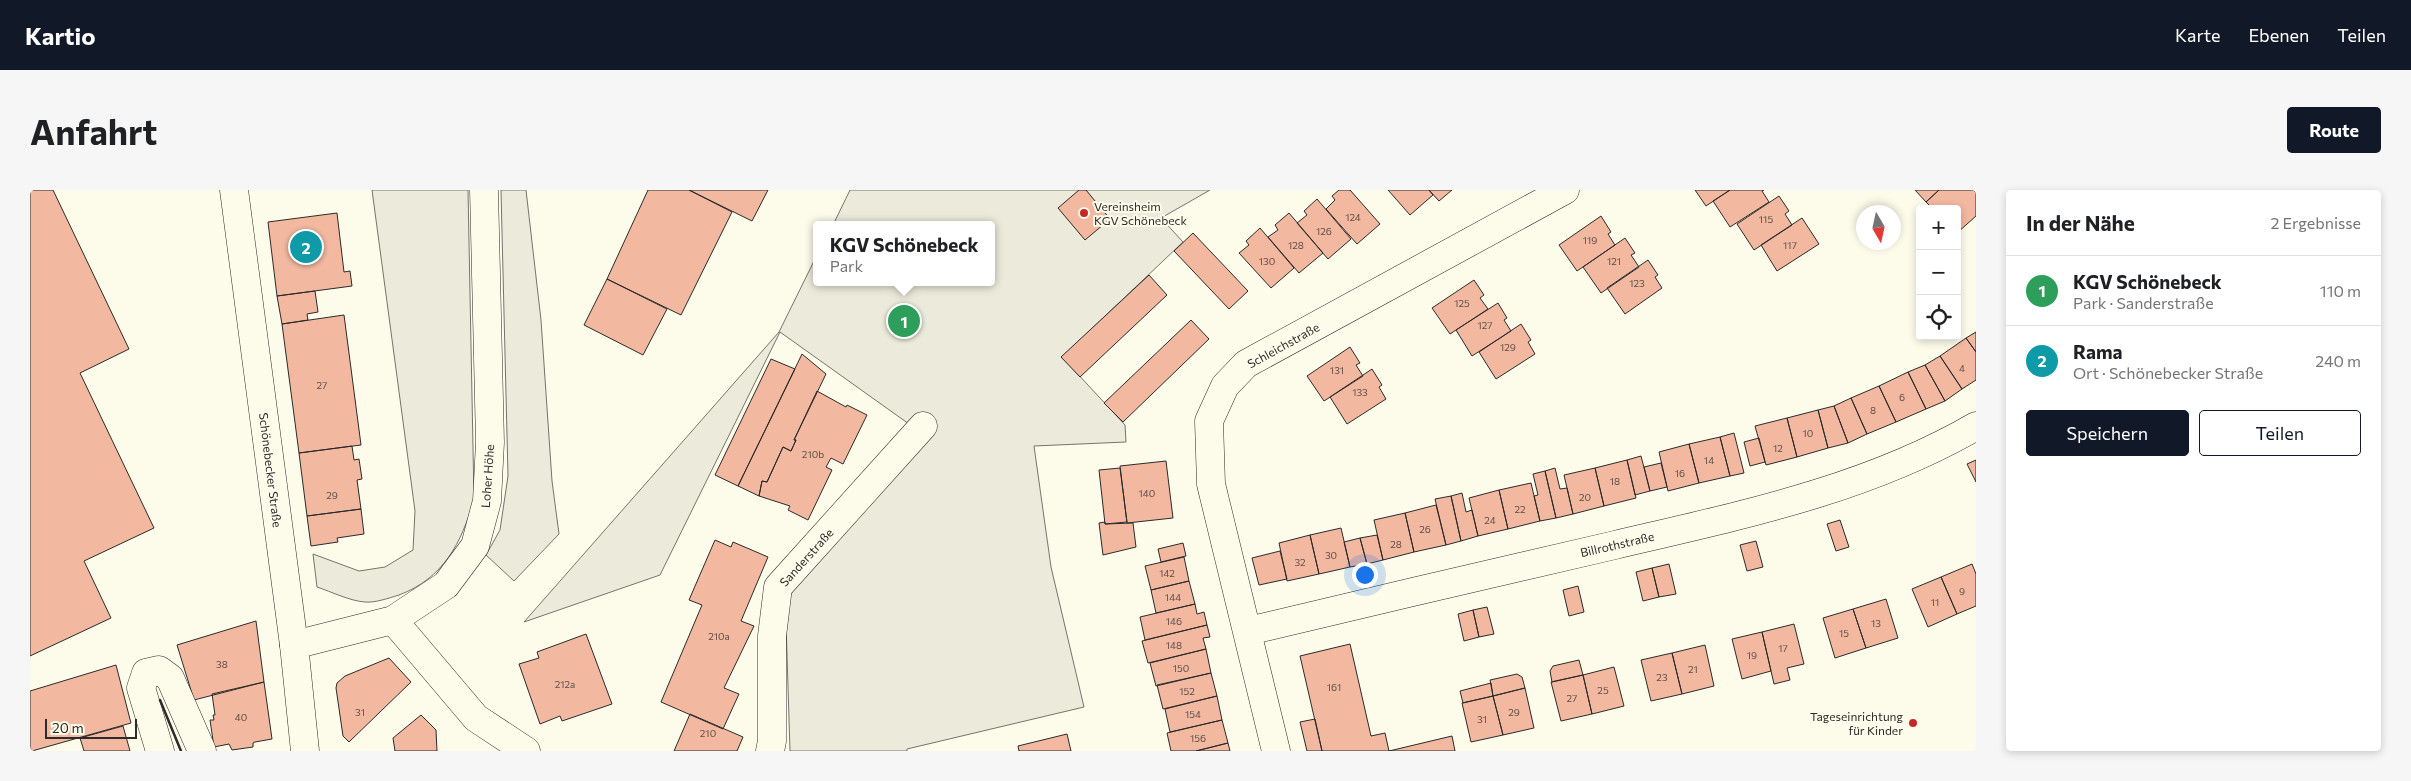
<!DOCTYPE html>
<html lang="de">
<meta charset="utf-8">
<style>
body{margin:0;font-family:Commissioner,sans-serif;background:#f6f6f6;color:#202124}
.controls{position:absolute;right:15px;top:15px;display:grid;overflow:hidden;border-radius:5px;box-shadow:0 2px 8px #0003}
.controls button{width:45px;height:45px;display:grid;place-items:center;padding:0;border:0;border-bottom:1px solid #e0e0e0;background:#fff;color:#202124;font:25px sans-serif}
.compass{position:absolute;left:1826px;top:15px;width:45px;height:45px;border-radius:50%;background:#fff;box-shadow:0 2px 8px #0003;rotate:171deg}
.scale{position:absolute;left:15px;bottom:12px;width:92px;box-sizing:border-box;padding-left:5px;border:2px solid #2b2b2b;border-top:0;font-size:14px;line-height:18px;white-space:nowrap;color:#2b2b2b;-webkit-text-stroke:4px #fdfbea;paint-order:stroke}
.you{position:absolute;left:1334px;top:384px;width:18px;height:18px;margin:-12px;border:4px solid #fff;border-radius:50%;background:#1a73e8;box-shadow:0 0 0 8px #1a73e833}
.badge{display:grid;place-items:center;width:32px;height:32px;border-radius:50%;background:#111827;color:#fff;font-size:16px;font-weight:700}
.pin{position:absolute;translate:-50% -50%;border:2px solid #fff;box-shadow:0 1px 5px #0006}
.popup{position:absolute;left:783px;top:31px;width:182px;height:65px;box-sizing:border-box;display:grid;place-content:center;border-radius:5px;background:#fff;filter:drop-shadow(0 1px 4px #0005);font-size:16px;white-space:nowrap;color:#757577}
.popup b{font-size:19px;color:#202124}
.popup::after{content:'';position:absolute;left:50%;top:100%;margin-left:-10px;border:10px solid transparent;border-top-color:#fff}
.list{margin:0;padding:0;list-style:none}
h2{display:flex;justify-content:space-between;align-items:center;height:65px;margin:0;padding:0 20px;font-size:21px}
h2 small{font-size:16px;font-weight:400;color:#757577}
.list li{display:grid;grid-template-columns:32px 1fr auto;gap:15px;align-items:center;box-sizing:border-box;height:70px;padding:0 20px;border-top:1px solid #e0e0e0}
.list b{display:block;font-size:19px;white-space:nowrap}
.list p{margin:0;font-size:16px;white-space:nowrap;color:#757577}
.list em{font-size:16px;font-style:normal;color:#757577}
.actions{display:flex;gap:10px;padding:15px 20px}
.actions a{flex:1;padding:11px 0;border:1px solid #111827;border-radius:5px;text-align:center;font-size:18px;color:#111827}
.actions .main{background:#111827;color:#fff}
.icon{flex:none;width:28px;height:28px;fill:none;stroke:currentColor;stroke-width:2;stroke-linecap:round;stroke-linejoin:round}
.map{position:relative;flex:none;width:1946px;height:561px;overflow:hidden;border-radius:5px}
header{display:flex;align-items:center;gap:30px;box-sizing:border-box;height:70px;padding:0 25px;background:#111827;color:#fff}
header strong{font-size:24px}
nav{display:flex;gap:28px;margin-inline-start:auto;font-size:18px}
.intro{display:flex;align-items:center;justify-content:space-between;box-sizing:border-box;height:120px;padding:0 30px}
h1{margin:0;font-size:35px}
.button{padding:12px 22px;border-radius:5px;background:#111827;color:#fff;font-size:18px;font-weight:700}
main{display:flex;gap:30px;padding:0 30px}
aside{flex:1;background:#fff;border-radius:5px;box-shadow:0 2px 8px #0003}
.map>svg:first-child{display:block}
.green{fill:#ecebdb;stroke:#74746e}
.building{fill:#f2b8a0;stroke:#2b2b2b}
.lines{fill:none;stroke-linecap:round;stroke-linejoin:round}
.minor-casing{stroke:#2b2b2b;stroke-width:29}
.major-casing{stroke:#2b2b2b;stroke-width:29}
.minor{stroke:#fdfbea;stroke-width:28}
.major{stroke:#fdfbea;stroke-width:28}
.wall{stroke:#2b2b2b;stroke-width:2.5}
.poi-dot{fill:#c62828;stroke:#fdfbea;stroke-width:2}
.labels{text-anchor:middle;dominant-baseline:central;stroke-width:4;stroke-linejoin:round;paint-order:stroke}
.number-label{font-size:10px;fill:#5d4e48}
.poi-label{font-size:12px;fill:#2b2b2b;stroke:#fdfbea;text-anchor:start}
.street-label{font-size:12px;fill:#2b2b2b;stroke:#fdfbea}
</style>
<header>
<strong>Kartio</strong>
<nav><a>Karte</a><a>Ebenen</a><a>Teilen</a></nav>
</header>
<div class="intro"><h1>Anfahrt</h1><a class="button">Route</a></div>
<main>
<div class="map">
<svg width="1946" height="561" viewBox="0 0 1946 561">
<rect width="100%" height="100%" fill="#fdfbea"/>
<!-- green -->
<path class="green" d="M 342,0 L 438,0 L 444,310 C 431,353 414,388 369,405 C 359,408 345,413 335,412 C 320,411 302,402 287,397 L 283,364 L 329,381 L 355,377 L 383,360 L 385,321 Z
M 471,0 L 496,0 L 511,130 L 522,291 L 529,344 L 484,391 L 456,365 L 470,340 L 478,286 Z
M 820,0 L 1180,0 L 1131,28 L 1153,52 L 1032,167 L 1095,235 L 1096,252 L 1004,256 L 1021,377 L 1054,517 L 877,559 L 877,561 L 760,561 L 756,432 L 758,410 L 769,388 L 893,244 L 750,142 L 630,385 L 494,432 L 749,142 L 786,67 L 786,92 L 962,92 L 962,35 L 803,35 Z"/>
<!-- building -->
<path class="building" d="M 0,0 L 23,0 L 99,159 L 50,183 L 124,338 L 54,371 L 81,428 L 0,466 Z
M 618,0 L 659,0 L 702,22 L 651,125 L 577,89 Z
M 659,0 L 738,0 L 722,31 Z
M 1049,0 L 1056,0 L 1080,29 L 1055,50 L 1028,18 Z
M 1309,0 L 1320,0 L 1350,34 L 1327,54 L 1296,19 L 1305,10 L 1302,6 Z
M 1358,0 L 1399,0 L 1403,5 L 1380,25 Z
M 1399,0 L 1422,0 L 1409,11 Z
M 1665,0 L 1700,0 L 1676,16 Z
M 1700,0 L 1734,0 L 1732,1 L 1739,12 L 1700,37 L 1683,11 Z
M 1885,0 L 1909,0 L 1896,12 Z
M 1909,0 L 1943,0 L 1946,3 L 1946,26 L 1927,43 L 1927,19 L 1903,19 L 1896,12 Z
M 1749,6 L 1759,21 L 1755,24 L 1762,35 L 1724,60 L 1707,34 Z
M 1287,9 L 1321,49 L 1298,69 L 1267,33 L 1277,25 L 1274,21 Z
M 307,23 L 314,82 L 320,81 L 322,96 L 247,106 L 238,32 Z
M 1259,23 L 1293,63 L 1269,83 L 1238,47 L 1248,40 L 1245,35 Z
M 1571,26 L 1581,42 L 1578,44 L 1585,55 L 1547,81 L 1529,55 Z
M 1772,28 L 1789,54 L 1747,81 L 1731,55 Z
M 1230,38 L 1264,78 L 1241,98 L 1209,63 L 1219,55 L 1216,51 Z
M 1163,43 L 1218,101 L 1199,119 L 1144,61 Z
M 1595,48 L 1605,63 L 1601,65 L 1609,77 L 1571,103 L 1553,77 Z
M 1618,70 L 1628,85 L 1625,87 L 1632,98 L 1595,124 L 1577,98 Z
M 1119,85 L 1137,105 L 1050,187 L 1031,167 Z
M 577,89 L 637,119 L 613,165 L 554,135 Z
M 1444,90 L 1454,105 L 1450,108 L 1458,119 L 1420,144 L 1402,118 Z
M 285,101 L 288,122 L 277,124 L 278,130 L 252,134 L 247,106 Z
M 1468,113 L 1477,128 L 1474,130 L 1481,141 L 1442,166 L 1426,140 Z
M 314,125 L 331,255 L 269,263 L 252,134 Z
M 1161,130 L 1179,149 L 1093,232 L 1074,213 Z
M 1491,134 L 1501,150 L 1498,152 L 1505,164 L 1466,189 L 1449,162 Z
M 1946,142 L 1946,162 L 1936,148 Z
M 1936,148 L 1946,162 L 1946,190 L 1932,199 L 1910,166 Z
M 1320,157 L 1330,173 L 1326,175 L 1333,186 L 1294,211 L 1277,186 Z
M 772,164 L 796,184 L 764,250 L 766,250 L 761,261 L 753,257 L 737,292 L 732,291 L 729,306 L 708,296 Z
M 1910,166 L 1932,199 L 1915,211 L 1895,175 Z
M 741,169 L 765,179 L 708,296 L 685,285 Z
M 1895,175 L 1915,211 L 1896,219 L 1878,182 Z
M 1342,179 L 1352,195 L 1349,197 L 1356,209 L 1317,234 L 1300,207 Z
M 1878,182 L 1896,219 L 1866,232 L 1849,196 Z
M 1849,196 L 1866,232 L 1837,244 L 1821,208 Z
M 787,201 L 816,217 L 817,215 L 837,225 L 813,274 L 801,268 L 796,277 L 802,280 L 778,330 L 758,320 L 760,316 L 729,306 L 732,291 L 737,292 L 753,257 L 761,261 L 766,250 L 764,250 Z
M 1821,208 L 1837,244 L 1818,253 L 1804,216 Z
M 1804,216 L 1818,253 L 1798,258 L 1788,220 Z
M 1788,220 L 1798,258 L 1767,267 L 1757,228 Z
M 1757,228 L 1767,267 L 1736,275 L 1725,236 Z
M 1704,243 L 1714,283 L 1700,286 L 1690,247 Z
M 1690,247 L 1700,286 L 1669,293 L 1659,254 Z
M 1729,248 L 1735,272 L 1720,276 L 1714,252 Z
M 1659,254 L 1669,293 L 1638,301 L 1629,262 Z
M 322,256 L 324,270 L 329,269 L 332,289 L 327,290 L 331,319 L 277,326 L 269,263 Z
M 1611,266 L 1620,301 L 1605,305 L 1597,270 Z
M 1597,270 L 1606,308 L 1574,316 L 1565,278 Z
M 1946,270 L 1946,292 L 1937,274 Z
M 1136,271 L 1143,328 L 1097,333 L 1090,276 Z
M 1631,273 L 1637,297 L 1620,301 L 1614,277 Z
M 1090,278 L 1097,332 L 1075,334 L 1069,280 Z
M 1525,278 L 1530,299 L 1537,298 L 1543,324 L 1526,328 L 1515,281 Z
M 1565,278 L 1574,316 L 1543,324 L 1534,285 Z
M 1515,281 L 1526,328 L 1510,331 L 1504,306 L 1508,305 L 1503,284 Z
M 1501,293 L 1510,331 L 1478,339 L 1469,300 Z
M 1469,300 L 1478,339 L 1448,346 L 1439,308 Z
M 1432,303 L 1436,322 L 1442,320 L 1448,346 L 1431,351 L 1421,306 Z
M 1421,306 L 1431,351 L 1416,355 L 1405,309 Z
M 1406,315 L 1416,355 L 1384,362 L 1375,323 Z
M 331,319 L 334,344 L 307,348 L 308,352 L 281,356 L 277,326 Z
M 1375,323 L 1384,362 L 1353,370 L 1344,330 Z
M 1810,330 L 1819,357 L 1806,361 L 1797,334 Z
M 1075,332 L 1075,334 L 1103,333 L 1106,357 L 1073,365 L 1069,333 Z
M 1311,338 L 1320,377 L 1289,384 L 1280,345 Z
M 1280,345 L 1289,384 L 1257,391 L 1249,353 Z
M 1347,345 L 1353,370 L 1337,374 L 1330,348 Z
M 1330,348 L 1337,374 L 1320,377 L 1314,352 Z
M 685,350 L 701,357 L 703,352 L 738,367 L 711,431 L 724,436 L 694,498 L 709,504 L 693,539 L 631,512 L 672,415 L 659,410 Z
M 1726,351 L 1733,377 L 1717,381 L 1710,355 Z
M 1153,353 L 1156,366 L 1131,372 L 1128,359 Z
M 1250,361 L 1257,389 L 1229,395 L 1222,368 Z
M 1154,367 L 1159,391 L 1121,400 L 1115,376 Z
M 1639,374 L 1646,404 L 1629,407 L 1622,378 Z
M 1942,374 L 1946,384 L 1946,416 L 1927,424 L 1911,387 Z
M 1622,378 L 1629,407 L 1613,411 L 1606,382 Z
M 1911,387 L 1927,424 L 1898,437 L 1882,399 Z
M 1159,391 L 1165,414 L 1126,423 L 1121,400 Z
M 1548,396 L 1554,422 L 1539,426 L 1533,400 Z
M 1856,409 L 1868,448 L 1836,458 L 1823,419 Z
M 1165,414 L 1167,424 L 1174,422 L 1177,435 L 1115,450 L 1110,427 Z
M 1457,417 L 1464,444 L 1449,447 L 1443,420 Z
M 1823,419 L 1836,458 L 1805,468 L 1793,428 Z
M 1443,420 L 1449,447 L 1434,451 L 1428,424 Z
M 226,431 L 234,492 L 164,510 L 147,455 Z
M 1764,434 L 1774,474 L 1757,478 L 1760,490 L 1744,494 L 1732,442 Z
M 1177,435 L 1180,447 L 1173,448 L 1176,459 L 1118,473 L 1112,451 Z
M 1732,442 L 1741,481 L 1712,489 L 1702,449 Z
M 556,444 L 582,514 L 532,531 L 530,526 L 510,534 L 489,474 L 509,468 L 507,462 Z
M 1320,454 L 1341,546 L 1355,543 L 1359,561 L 1292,561 L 1270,466 Z
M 1675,455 L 1684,496 L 1652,504 L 1642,463 Z
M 1176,459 L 1181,483 L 1126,496 L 1120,473 Z
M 1642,463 L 1652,504 L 1621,511 L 1611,470 Z
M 359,468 L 381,492 L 319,552 L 313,546 L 306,498 L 307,493 L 315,486 Z
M 1549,470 L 1553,485 L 1522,492 L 1520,481 L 1523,476 Z
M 86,475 L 101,533 L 2,561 L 0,558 L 0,501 Z
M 1584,477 L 1594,516 L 1562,524 L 1553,485 Z
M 1181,483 L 1187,506 L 1133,519 L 1127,495 Z
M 1487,484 L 1492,487 L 1495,498 L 1463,506 L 1460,490 Z
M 1553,485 L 1562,524 L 1531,531 L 1521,492 Z
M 234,492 L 242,549 L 225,552 L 223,553 L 223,557 L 202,560 L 199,554 L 184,557 L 180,530 L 184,530 L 183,525 L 185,525 L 182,504 Z
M 1461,493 L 1463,506 L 1433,513 L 1430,501 Z
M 1495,498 L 1504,538 L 1473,545 L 1463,506 Z
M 1187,506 L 1192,530 L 1140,542 L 1135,519 Z
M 1463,506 L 1473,545 L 1441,552 L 1432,513 Z
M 660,524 L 713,547 L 707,561 L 644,561 Z
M 391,525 L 406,540 L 407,561 L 365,561 L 363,548 Z
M 1285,529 L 1292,561 L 1277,561 L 1270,532 Z
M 1192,530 L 1198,553 L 1166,561 L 1141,561 L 1137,543 Z
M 93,536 L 100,561 L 54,561 L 50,548 Z
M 1037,544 L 1041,561 L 989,561 L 988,556 Z
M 1422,546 L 1425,561 L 1359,561 Z
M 1198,553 L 1200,561 L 1166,561 Z"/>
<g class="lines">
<defs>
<path id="minor" d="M 363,430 L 446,528 L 496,561
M 1218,441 C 1340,412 1463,383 1585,355 C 1708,326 1836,300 1946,236
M 264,455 L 363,430 L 416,395 L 445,356 L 457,311 L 460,252 L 454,0
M 130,561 L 111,498 L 116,483 L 129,480 L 140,488 L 172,561
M 740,561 L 742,551 L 742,446 L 748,397 L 893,236
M 1246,561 L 1181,294 L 1179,231 L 1195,196 L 1216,174 L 1535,0"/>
<path id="major" d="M 204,0 L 264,455 L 275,561"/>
</defs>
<!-- minor casing -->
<use href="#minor" class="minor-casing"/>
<!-- major casing -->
<use href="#major" class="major-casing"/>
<!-- minor -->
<use href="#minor" class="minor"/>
<!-- major -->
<use href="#major" class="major"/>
<!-- wall -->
<path class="wall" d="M 130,510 L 151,561"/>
</g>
<!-- markers -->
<g class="poi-dot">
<circle cx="1054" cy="23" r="5"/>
<circle cx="1883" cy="533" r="5"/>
</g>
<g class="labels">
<!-- number labels -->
<g class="number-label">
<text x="1323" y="27">124</text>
<text x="1736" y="29">115</text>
<text x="1294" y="41">126</text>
<text x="1560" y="50">119</text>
<text x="1266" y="55">128</text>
<text x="1760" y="55">117</text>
<text x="1237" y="71">130</text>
<text x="1584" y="71">121</text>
<text x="1607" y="93">123</text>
<text x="1432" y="113">125</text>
<text x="1455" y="135">127</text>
<text x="1478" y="157">129</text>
<text x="1932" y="178">4</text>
<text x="1307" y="180">131</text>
<text x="292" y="195">27</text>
<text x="1330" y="202">133</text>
<text x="1872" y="207">6</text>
<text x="1843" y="220">8</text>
<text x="1778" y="243">10</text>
<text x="1748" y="258">12</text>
<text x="783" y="264">210b</text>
<text x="1679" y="270">14</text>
<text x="1650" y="283">16</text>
<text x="1585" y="291">18</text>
<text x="1117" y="303">140</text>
<text x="302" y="305">29</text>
<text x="1555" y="307">20</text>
<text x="1490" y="319">22</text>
<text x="1460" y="330">24</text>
<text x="1395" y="339">26</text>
<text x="1366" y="354">28</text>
<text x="1301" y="365">30</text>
<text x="1270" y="372">32</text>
<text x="1137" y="383">142</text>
<text x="1932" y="401">9</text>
<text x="1143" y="407">144</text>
<text x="1905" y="412">11</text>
<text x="1144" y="431">146</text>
<text x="1846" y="433">13</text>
<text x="1814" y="443">15</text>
<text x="689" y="446">210a</text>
<text x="1144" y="455">148</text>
<text x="1753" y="458">17</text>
<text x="1722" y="465">19</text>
<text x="192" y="474">38</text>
<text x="1151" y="478">150</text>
<text x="1663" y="479">21</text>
<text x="1632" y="487">23</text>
<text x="535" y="494">212a</text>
<text x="1304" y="497">161</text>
<text x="1573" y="500">25</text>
<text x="1157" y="501">152</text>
<text x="1542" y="508">27</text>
<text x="330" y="522">31</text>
<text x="1484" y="522">29</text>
<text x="1163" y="524">154</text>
<text x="211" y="527">40</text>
<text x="1452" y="529">31</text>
<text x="678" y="543">210</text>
<text x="1168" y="548">156</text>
</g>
<!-- poi labels -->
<g class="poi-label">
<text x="1064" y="16">Vereinsheim<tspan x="1064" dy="14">KGV Schönebeck</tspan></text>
<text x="1873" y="526" text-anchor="end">Tageseinrichtung<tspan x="1873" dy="14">für Kinder</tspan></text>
</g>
<!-- street labels -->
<g class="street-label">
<text transform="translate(1253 155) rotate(-29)">Schleichstraße</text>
<text transform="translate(241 280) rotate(83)">Schönebecker Straße</text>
<text transform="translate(457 286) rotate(-86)">Loher Höhe</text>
<text transform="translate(1587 354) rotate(-13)">Billrothstraße</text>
<text transform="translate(776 367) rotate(-48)">Sanderstraße</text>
</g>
</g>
</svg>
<div class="controls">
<button>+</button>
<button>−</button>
<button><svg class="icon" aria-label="locate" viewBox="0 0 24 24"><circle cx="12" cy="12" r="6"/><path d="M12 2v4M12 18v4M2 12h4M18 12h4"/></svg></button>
</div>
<svg class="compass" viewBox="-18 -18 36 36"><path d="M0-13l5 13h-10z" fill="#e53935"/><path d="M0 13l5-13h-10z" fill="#757577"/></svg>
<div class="scale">20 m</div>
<div class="you"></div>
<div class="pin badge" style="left:874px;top:131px;background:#2e9e5b">1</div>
<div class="popup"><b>KGV Schönebeck</b>Park</div>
<div class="pin badge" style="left:276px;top:57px;background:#0f9aa8">2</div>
</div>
<aside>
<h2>In der Nähe<small>2 Ergebnisse</small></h2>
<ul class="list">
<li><span class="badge" style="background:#2e9e5b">1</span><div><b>KGV Schönebeck</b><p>Park · Sanderstraße</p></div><em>110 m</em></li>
<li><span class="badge" style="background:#0f9aa8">2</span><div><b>Rama</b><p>Ort · Schönebecker Straße</p></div><em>240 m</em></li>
</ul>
<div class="actions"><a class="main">Speichern</a><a>Teilen</a></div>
</aside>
</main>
